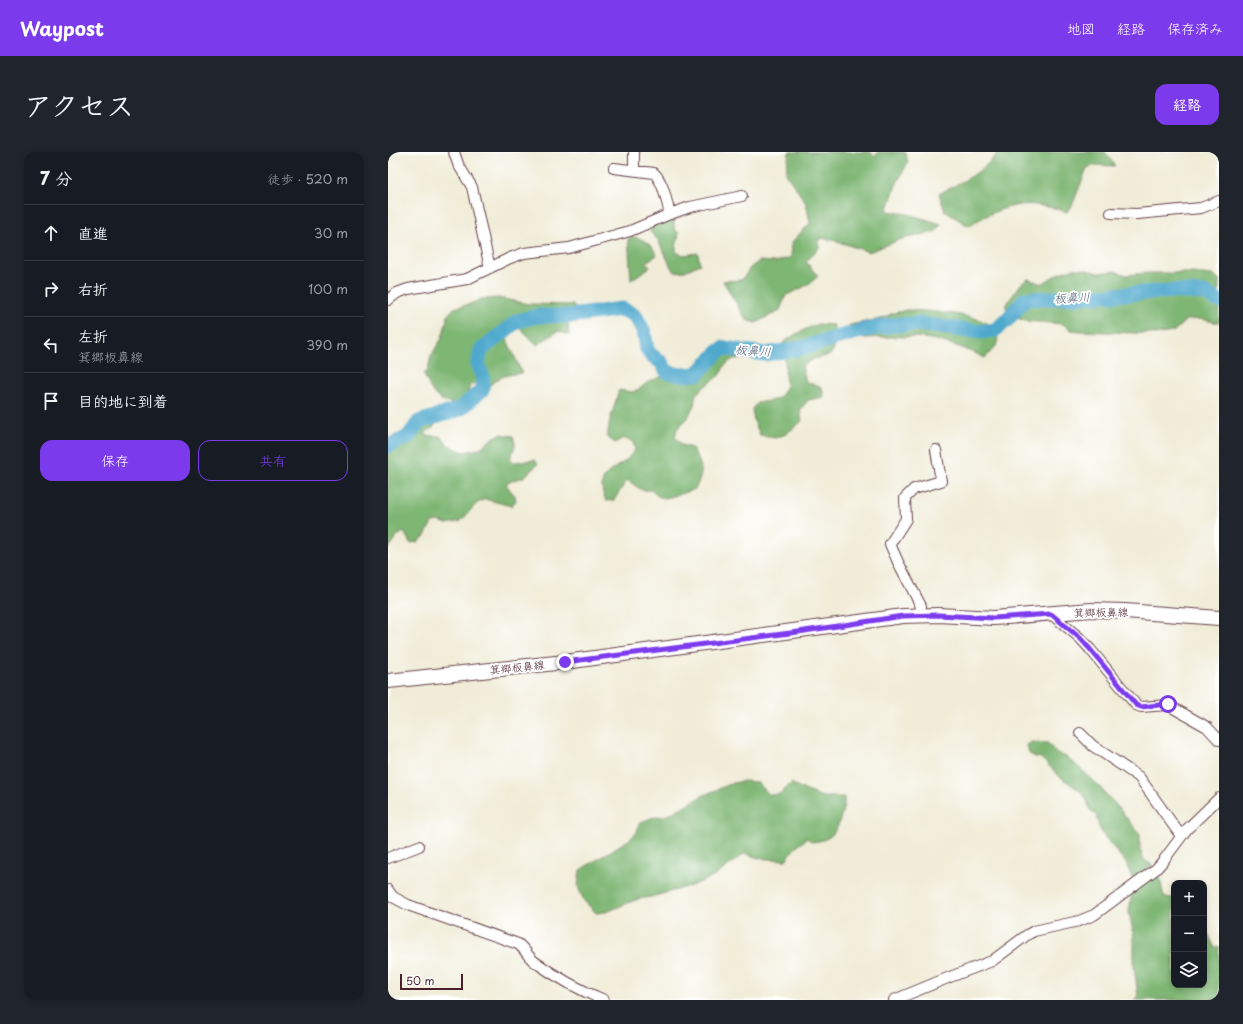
<!DOCTYPE html>
<html lang="ja">
<meta charset="utf-8">
<style>
body{margin:0;font-family:"Playpen Sans","Klee One",sans-serif;background:#20242c;color:#f1f3f6}
.controls{position:absolute;right:12px;bottom:12px;display:grid;overflow:hidden;border-radius:8px;box-shadow:0 2px 6px #0003}
.controls button{width:36px;height:36px;display:grid;place-items:center;padding:0;border:0;border-bottom:1px solid #363941;background:#171b24;color:#f1f3f6;font:20px sans-serif}
.scale{position:absolute;left:12px;bottom:10px;width:63px;box-sizing:border-box;padding-left:4px;border:2px solid #4a1f2b;border-top:0;font-size:11px;line-height:14px;white-space:nowrap;color:#4a1f2b;-webkit-text-stroke:3px #fff;paint-order:stroke}
.stop{position:absolute;width:12px;height:12px;margin:-9px;border:3px solid #7c3aed;border-radius:50%;background:#fff}
.stop.end{background:#7c3aed;border-color:#fff;box-shadow:0 1px 4px #0008}
.list{margin:0;padding:0;list-style:none}
h2{display:flex;justify-content:space-between;align-items:center;height:52px;margin:0;padding:0 16px;font-size:17px}
h2 small{font-size:13px;font-weight:400;color:#9ea1a6}
.list li{display:grid;grid-template-columns:26px 1fr auto;gap:12px;align-items:center;box-sizing:border-box;height:56px;padding:0 16px;border-top:1px solid #363941}
.list b{display:block;font-size:15px;white-space:nowrap}
.list p{margin:0;font-size:13px;white-space:nowrap;color:#9ea1a6}
.list em{font-size:13px;font-style:normal;color:#9ea1a6}
.actions{display:flex;gap:8px;padding:12px 16px}
.actions a{flex:1;padding:9px 0;border:1px solid #7c3aed;border-radius:12px;text-align:center;font-size:14px;color:#7c3aed}
.actions .main{background:#7c3aed;color:#fff}
.icon{flex:none;width:22px;height:22px;fill:none;stroke:currentColor;stroke-width:2;stroke-linecap:round;stroke-linejoin:round}
.map{position:relative;flex:none;width:831px;height:848px;overflow:hidden;border-radius:12px}
header{display:flex;align-items:center;gap:24px;box-sizing:border-box;height:56px;padding:0 20px;background:#7c3aed;color:#fff}
header strong{font-size:19px}
nav{display:flex;gap:22px;margin-inline-start:auto;font-size:14px}
.intro{display:flex;align-items:center;justify-content:space-between;box-sizing:border-box;height:96px;padding:0 24px}
h1{margin:0;font-size:28px}
.button{padding:10px 18px;border-radius:12px;background:#7c3aed;color:#fff;font-size:14px;font-weight:700}
main{display:flex;gap:24px;padding:0 24px}
aside{flex:1;background:#171b24;border-radius:12px;box-shadow:0 2px 6px #0003}
.map>svg:first-child{display:block}
.forest{fill:#7eb673;stroke:#646a4f}
.lines{fill:none;stroke-linecap:round;stroke-linejoin:round}
.river{stroke:#50a9cd;stroke-width:15}
.street-casing{stroke:#633e45;stroke-width:12}
.secondary-casing{stroke:#633e45;stroke-width:16}
.street{stroke:#fff;stroke-width:10}
.secondary{stroke:#fff;stroke-width:14}
.route{stroke:#7c3aed;stroke-width:5}
.labels{text-anchor:middle;dominant-baseline:central;stroke-width:3.5;stroke-linejoin:round;paint-order:stroke}
.street-label{font-size:11px;fill:#4a1f2b;stroke:#fff}
.water-label{font-size:12px;font-style:italic;fill:#4d5d74;stroke:#fff}
</style>
<header>
<strong>Waypost</strong>
<nav><a>地図</a><a>経路</a><a>保存済み</a></nav>
</header>
<div class="intro"><h1>アクセス</h1><a class="button">経路</a></div>
<main>
<aside>
<h2>7 分<small>徒歩 · 520 m</small></h2>
<ul class="list">
<li><svg class="icon" aria-label="ahead" viewBox="0 0 24 24"><path d="M12 20V5M6 11l6-6 6 6"/></svg><div><b>直進</b></div><em>30 m</em></li>
<li><svg class="icon" aria-label="right" viewBox="0 0 24 24"><path d="M7 20v-9h11M14 6l5 5-5 5"/></svg><div><b>右折</b></div><em>100 m</em></li>
<li><svg class="icon" aria-label="left" viewBox="0 0 24 24"><path d="M17 20v-9H6M10 6l-5 5 5 5"/></svg><div><b>左折</b><p>箕郷板鼻線</p></div><em>390 m</em></li>
<li><svg class="icon" aria-label="arrive" viewBox="0 0 24 24"><path d="M6 21V4h12l-3 4 3 4H6"/></svg><div><b>目的地に到着</b></div></li>
</ul>
<div class="actions"><a class="main">保存</a><a>共有</a></div>
</aside>
<div class="map">
<svg width="831" height="848" viewBox="0 0 831 848">
<rect width="100%" height="100%" fill="#fff"/>
<filter id="ink" filterUnits="userSpaceOnUse"><feTurbulence type="fractalNoise" baseFrequency=".025" numOctaves="2"/><feDisplacementMap in="SourceGraphic" scale="8" xChannelSelector="R" yChannelSelector="G"/><feConvolveMatrix kernelMatrix="1 2 1 2 8 2 1 2 1" color-interpolation-filters="sRGB"/></filter>
<filter id="wash" filterUnits="userSpaceOnUse"><feTurbulence type="fractalNoise" baseFrequency=".012" numOctaves="4" result="noise"/><feDisplacementMap in="SourceGraphic" scale="16" xChannelSelector="R" yChannelSelector="G"/><feGaussianBlur stdDeviation="0.9" result="paint"/><feColorMatrix in="noise" values="0 0 0 0 0 0 0 0 0 0 0 0 0 0 0 0 0 1.4 0 .05"/><feComposite in="paint" operator="in"/></filter>
<g filter="url(#wash)">
<rect width="100%" height="100%" fill="#f0ecd7"/>
<!-- forest -->
<path class="forest" d="M 401,0 L 482,0 L 487,4 L 490,0 L 517,0 L 520,10 L 508,33 L 499,59 L 520,62 L 553,72 L 547,80 L 514,87 L 481,100 L 445,88 L 431,86 L 432,95 L 418,110 L 430,124 C 421,133 411,138 398,143 L 392,158 L 368,171 L 358,168 L 335,129 L 354,128 L 362,116 L 371,109 L 388,110 L 403,105 L 404,90 L 422,71 L 418,51 L 398,22 Z
M 610,0 L 717,0 L 727,14 L 706,13 L 699,16 L 684,54 L 679,60 C 669,57 659,54 648,53 C 624,50 600,62 580,74 L 557,59 L 551,42 C 574,29 594,22 610,0 Z
M 286,66 L 286,76 L 291,81 L 288,96 L 288,100 L 295,103 L 310,101 L 312,112 L 297,119 L 287,120 L 283,115 L 270,88 L 262,80 C 267,70 276,69 286,66 Z
M 243,85 C 255,85 264,93 269,103 L 258,110 L 262,115 L 243,128 L 240,87 Z
M 685,117 L 695,117 L 711,121 L 727,119 L 738,123 L 757,121 L 805,121 L 824,123 L 831,127 L 831,171 L 812,167 L 798,168 L 785,180 L 770,182 L 692,179 L 683,178 L 675,172 L 637,169 L 626,165 L 617,154 L 633,132 L 640,127 L 654,132 C 664,125 673,119 685,117 Z
M 110,146 L 141,152 L 185,153 L 188,159 L 179,162 L 181,183 L 170,179 L 149,193 L 135,179 L 125,167 L 118,173 L 120,190 L 134,221 C 119,223 113,223 101,234 L 90,230 L 82,233 L 79,243 L 72,252 C 49,251 44,242 36,222 L 40,218 L 43,204 L 54,186 L 60,163 L 66,156 L 82,152 L 93,147 Z
M 518,158 C 540,159 585,161 602,173 C 606,176 608,183 610,187 L 608,194 L 597,206 C 578,196 548,186 526,185 C 505,184 483,186 462,187 L 461,173 L 492,167 L 503,162 Z
M 430,172 L 446,173 L 446,197 L 442,203 L 426,207 L 414,214 L 418,230 L 434,235 L 436,245 L 420,248 L 412,258 L 414,269 L 398,282 L 387,286 L 372,283 L 366,269 L 364,257 L 370,250 C 381,250 394,248 398,235 C 399,232 397,227 397,223 C 398,211 397,204 394,192 C 404,183 417,177 430,172 Z
M 369,197 L 384,199 L 383,205 L 345,207 L 336,214 L 333,222 L 316,235 L 308,242 L 306,253 L 299,267 L 289,277 L 287,285 L 294,293 L 304,296 C 314,313 317,319 307,337 C 301,339 295,341 289,343 C 278,346 272,349 264,338 C 250,340 250,334 239,328 L 226,348 L 218,349 C 208,326 218,321 236,310 C 240,307 243,302 247,298 L 245,290 L 235,286 L 227,291 L 219,285 L 222,268 L 231,238 L 244,240 L 250,238 L 260,230 L 272,225 L 299,229 L 309,229 L 335,202 L 346,198 Z
M 44,270 L 47,271 L 46,275 L 38,280 L 38,284 L 52,284 L 60,293 L 75,300 L 91,297 L 105,286 L 113,282 L 125,284 C 129,294 126,297 122,306 L 126,310 L 147,308 L 150,312 L 136,325 L 126,328 L 118,332 L 122,338 L 127,343 L 128,349 L 123,354 L 97,347 L 88,352 L 73,369 L 59,372 L 51,369 L 44,370 L 37,384 L 30,390 L 22,391 L 16,380 L 7,385 L 5,391 L 0,397 L 0,299 L 24,288 L 36,274 Z
M 644,590 L 660,591 L 667,600 L 680,606 L 705,628 L 729,654 L 752,682 L 752,697 L 756,708 L 764,713 L 745,728 L 738,711 L 716,684 L 711,675 L 708,663 L 702,658 L 698,646 L 691,638 L 671,624 L 653,606 L 647,605 L 641,602 L 639,593 Z
M 356,629 L 369,630 L 382,643 L 392,642 L 403,631 L 419,639 L 435,645 L 456,645 C 457,652 455,658 453,664 C 448,682 443,688 424,690 L 419,686 L 406,697 L 398,708 C 384,707 370,708 357,701 L 327,724 L 303,734 L 263,745 L 250,747 L 218,760 L 208,761 L 196,749 L 190,735 L 192,718 L 242,687 L 249,680 L 251,671 L 263,666 L 280,663 L 318,642 L 345,631 Z
M 771,722 L 776,745 L 786,746 L 786,833 L 816,833 L 816,773 L 827,796 L 831,794 L 831,848 L 746,848 L 750,844 L 746,815 L 746,784 L 741,760 L 743,744 L 747,737 Z"/>
<g class="lines">
<!-- river -->
<path class="river" d="M 0,294 L 20,285 L 31,270 L 72,257 L 94,238 L 95,226 L 90,212 L 93,198 L 129,169 L 149,164 L 182,164 L 234,157 L 244,162 L 248,165 L 256,180 L 259,197 L 262,202 L 273,210 L 279,220 L 293,223 L 309,222 L 330,200 L 336,196 L 377,202 L 409,197 L 476,178 L 504,173 L 530,172 L 592,180 L 607,178 L 618,169 L 637,147 L 693,145 L 783,139 L 816,141 L 831,149"/>
</g>
</g>
<g filter="url(#ink)">
<g class="lines">
<defs>
<path id="street" d="M 66,0 L 70,12 L 84,35 L 102,116
M 226,16 L 266,21 C 276,31 278,48 282,62
M 246,18 L 246,0
M 723,61 L 749,62 L 813,56 L 831,49
M 0,148 L 9,141 L 20,137 L 79,127 L 122,106 L 136,101 L 181,96 L 242,79 L 282,62 L 302,55 L 354,44
M 663,462 L 692,486 L 702,497 L 748,553 L 753,555 L 780,553 L 819,575 L 831,588
M 531,464 L 533,454 L 510,410 L 502,392 L 518,367 L 517,346 L 526,337 L 553,329 L 548,298
M 692,581 L 705,594 L 751,625 L 793,684
M 0,706 L 31,694
M 0,738 L 5,745 L 20,753 L 130,792 C 137,797 140,805 147,810 C 167,824 194,839 216,848
M 506,848 L 562,825 L 604,809 L 639,783 L 646,779 L 691,769 L 706,763 L 768,717 L 775,709 L 799,677 L 831,646"/>
<path id="secondary" d="M 0,529 L 177,510 L 515,464 L 550,463 L 606,466 L 703,458 L 737,459 L 831,466"/>
</defs>
<!-- street casing -->
<use href="#street" class="street-casing"/>
<!-- secondary casing -->
<use href="#secondary" class="secondary-casing"/>
<!-- street -->
<use href="#street" class="street"/>
<!-- secondary -->
<use href="#secondary" class="secondary"/>
</g>
</g>
<g class="lines" filter="url(#ink)">
<!-- route -->
<path class="route" d="M 177,510 L 410,480 L 515,464 L 550,463 L 606,466 L 663,462 L 692,486 L 702,497 L 748,553 L 753,555 L 780,552"/>
</g>
<g class="labels">
<!-- street labels -->
<g class="street-label">
<text transform="translate(713 460) rotate(-1)">箕郷板鼻線</text>
<text transform="translate(129 515) rotate(-6)">箕郷板鼻線</text>
</g>
<!-- water labels -->
<g class="water-label">
<text transform="translate(684 145) rotate(-3)">板鼻川</text>
<text transform="translate(365 198) rotate(4)">板鼻川</text>
</g>
</g>
</svg>
<div class="controls">
<button>+</button>
<button>−</button>
<button><svg class="icon" aria-label="layers" viewBox="0 0 24 24"><path d="M12 4l9 5-9 5-9-5zM3 14l9 5 9-5"/></svg></button>
</div>
<div class="scale">50 m</div>
<div class="stop" style="left:780px;top:552px"></div>
<div class="stop end" style="left:177px;top:510px"></div>
</div>
</main>
